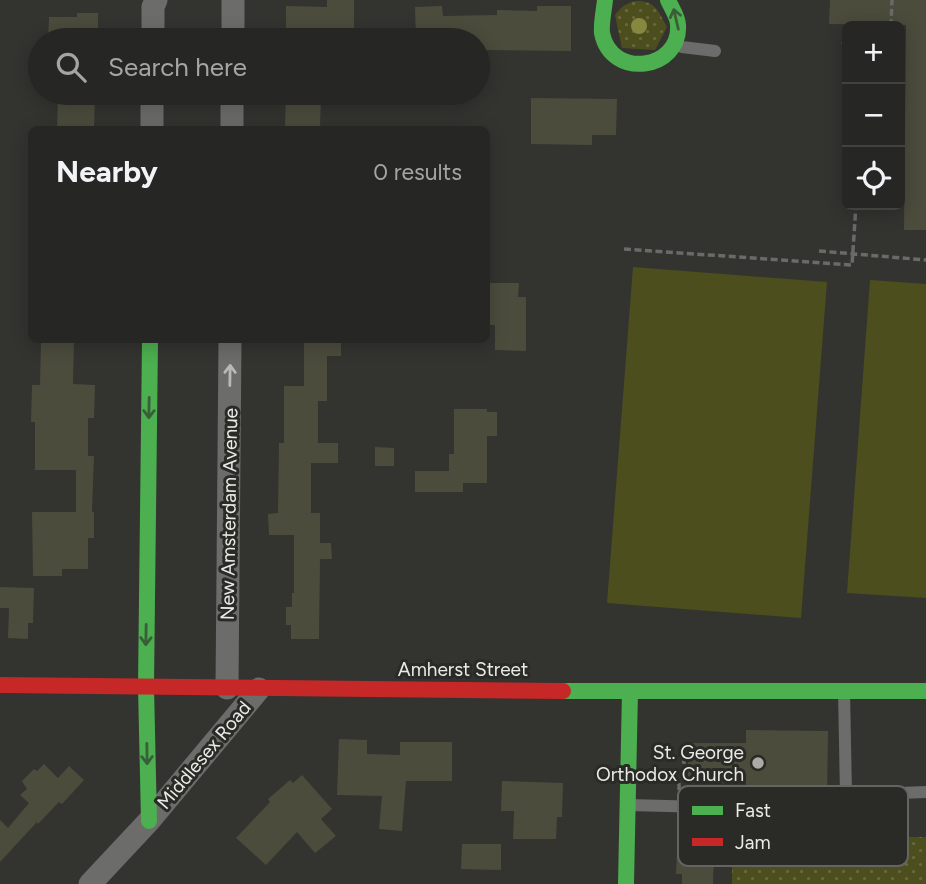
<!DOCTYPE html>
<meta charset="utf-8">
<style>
body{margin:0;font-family:Figtree,sans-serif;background:#2e2e2c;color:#f1f3f6}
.controls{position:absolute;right:21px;top:21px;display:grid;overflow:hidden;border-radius:10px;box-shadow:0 4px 18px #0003}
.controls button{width:63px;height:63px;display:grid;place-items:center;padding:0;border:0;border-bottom:2px solid #424341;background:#262624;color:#f1f3f6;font:35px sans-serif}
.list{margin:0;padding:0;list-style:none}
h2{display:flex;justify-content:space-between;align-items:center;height:91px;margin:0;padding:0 28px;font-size:30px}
h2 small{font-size:23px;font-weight:400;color:#a4a5a6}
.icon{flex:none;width:38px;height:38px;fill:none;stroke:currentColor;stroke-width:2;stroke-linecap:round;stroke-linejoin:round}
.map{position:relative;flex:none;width:926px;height:884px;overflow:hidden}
.search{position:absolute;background:#262624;box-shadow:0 4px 18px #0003;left:28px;top:28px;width:462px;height:77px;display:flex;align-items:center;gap:18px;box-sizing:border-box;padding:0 24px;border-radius:38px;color:#a4a5a6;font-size:26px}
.panel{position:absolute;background:#262624;box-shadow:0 4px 18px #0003;left:28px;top:126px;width:462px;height:217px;border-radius:10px}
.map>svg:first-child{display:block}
.grass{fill:url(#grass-dots)}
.garden{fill:#4d4e1e}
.building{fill:#4c4c3d}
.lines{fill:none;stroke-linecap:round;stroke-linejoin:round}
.path{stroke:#6a6a69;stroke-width:3.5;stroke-dasharray:7 3.5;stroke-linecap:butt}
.lane{stroke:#6c6c6a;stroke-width:12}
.street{stroke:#6c6c6a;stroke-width:23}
.fast{stroke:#4caf50;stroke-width:16}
.jam{stroke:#c62828;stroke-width:16}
.tree{fill:#86883f}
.oneway{stroke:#385f37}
.oneway2{stroke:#b8b8b5}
.poi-dot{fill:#aaaba7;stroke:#2a2a26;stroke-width:2.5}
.labels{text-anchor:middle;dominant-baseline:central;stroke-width:6;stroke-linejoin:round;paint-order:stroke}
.street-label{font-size:19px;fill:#eaebe7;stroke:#2a2a26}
.poi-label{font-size:19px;fill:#eaebe7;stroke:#2a2a26;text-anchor:end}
.key{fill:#2a2a26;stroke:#646460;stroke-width:2}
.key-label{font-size:19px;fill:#eaebe7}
</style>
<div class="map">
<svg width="926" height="884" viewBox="0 0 926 884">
<defs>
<pattern id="grass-dots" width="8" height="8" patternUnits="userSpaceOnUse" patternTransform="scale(1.75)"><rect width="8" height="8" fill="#4d4e1e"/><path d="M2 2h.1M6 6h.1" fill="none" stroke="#67683f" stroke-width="1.8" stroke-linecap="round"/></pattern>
</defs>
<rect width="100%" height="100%" fill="#333330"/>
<!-- grass -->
<path class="grass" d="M 636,1 C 656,1 658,11 667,27 L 655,50 L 622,48 L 615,15 C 621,7 626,3 636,1 Z
M 732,836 L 926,837 L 926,884 L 732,884 Z"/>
<!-- garden -->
<path class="garden" d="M 633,267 L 827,282 L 801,618 L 607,603 Z
M 870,280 L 926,284 L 926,598 L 847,593 Z"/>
<!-- building -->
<path class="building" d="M 327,0 L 354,0 L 354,35 L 329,35 L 329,40 L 311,40 L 311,34 L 286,34 L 286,6 L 327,7 Z
M 830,0 L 926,0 L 926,230 L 904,230 L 906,25 L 829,24 Z
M 442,6 L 443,16 L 497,15 L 497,10 L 537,11 L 537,6 L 571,6 L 571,51 L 478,50 L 478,40 L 416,40 L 415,7 Z
M 77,13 L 98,13 L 98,35 L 82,34 L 82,40 L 48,40 L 49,17 L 77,17 Z
M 58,93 L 95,93 L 94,130 L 57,130 Z
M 286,93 L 319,93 L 319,98 L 321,99 L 320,127 L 285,126 Z
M 531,98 L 617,99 L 616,135 L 592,135 L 592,145 L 531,144 Z
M 486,283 L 519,283 L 518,297 L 526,297 L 526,351 L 495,350 L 495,325 L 486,325 Z
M 41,340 L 74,340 L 73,384 L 95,385 L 94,418 L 88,418 L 88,456 L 94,456 L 92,512 L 94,512 L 94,538 L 88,538 L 88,569 L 62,569 L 62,576 L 33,576 L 32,512 L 76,512 L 76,470 L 35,470 L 35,422 L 31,422 L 32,385 L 40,385 Z
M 304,340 L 341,340 L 341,356 L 327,356 L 327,401 L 318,401 L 318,443 L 338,443 L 338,463 L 311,463 L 311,513 L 320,513 L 320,543 L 331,543 L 332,559 L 320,559 L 319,639 L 291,639 L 291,625 L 286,625 L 286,607 L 292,607 L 292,593 L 294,593 L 294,535 L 269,535 L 268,514 L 278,513 L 279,443 L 284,443 L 284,386 L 304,386 Z
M 454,409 L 487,409 L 487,412 L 497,412 L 497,436 L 487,436 L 487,483 L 463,483 L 463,492 L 415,492 L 415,471 L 449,471 L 449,454 L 454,454 Z
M 375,447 L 394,448 L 394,466 L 375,466 Z
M 0,587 L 34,588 L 33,623 L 28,623 L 28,639 L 8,638 L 9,608 L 0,608 Z
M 746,730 L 828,731 L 827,797 L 745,796 L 746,783 L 688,782 L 688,743 L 746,743 Z
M 339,739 L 367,740 L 367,754 L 400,755 L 400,742 L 452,742 L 452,781 L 406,781 L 402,831 L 379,829 L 382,796 L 337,795 Z
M 44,764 L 58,778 L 69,766 L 84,780 L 62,804 L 59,802 L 38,824 L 37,822 L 0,862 L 0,820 L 8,828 L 29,803 L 20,795 L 27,789 L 22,781 L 34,769 L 37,771 Z
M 302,775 L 332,809 L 321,819 L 336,836 L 315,853 L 297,832 L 266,865 L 236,838 L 270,802 L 268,799 L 290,780 L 293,783 Z
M 502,781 L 563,783 L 562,817 L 557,817 L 556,839 L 513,839 L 514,811 L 501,811 Z
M 462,844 L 501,844 L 501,870 L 461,869 Z
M 677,852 L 714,852 L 713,884 L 682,884 L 682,874 L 676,874 Z"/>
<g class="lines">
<!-- path -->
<path class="path" d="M 890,26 L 891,25 L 892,0
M 842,44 L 847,42
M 900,64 L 904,64
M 900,113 L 903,113
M 624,249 L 852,265 L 856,205
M 819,251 L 926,260
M 682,762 L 686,762
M 679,790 L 679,781"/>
<!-- lane -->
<path class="lane" d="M 675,44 L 682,47 L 715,51
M 844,690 L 846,795 L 926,792
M 628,805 L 819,810 L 839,807 L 846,795"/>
<!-- street -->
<path class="street" d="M 153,40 L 153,7 L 156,0
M 233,40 L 233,0
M 152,130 L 152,93
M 232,130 L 232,93
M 227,688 L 230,340
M 90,884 L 149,821 L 259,689"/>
<!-- fast -->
<path class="fast" d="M 605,0 C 604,10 601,23 602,33 C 611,80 681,70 678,25 C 678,17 671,7 668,0
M 563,691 L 926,691
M 149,821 L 146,686 L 150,340
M 626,884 L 630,691"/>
<!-- jam -->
<path class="jam" d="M 0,685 L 563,691"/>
</g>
<!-- trees -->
<circle class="tree" cx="639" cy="26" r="8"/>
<!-- one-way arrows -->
<defs><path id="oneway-shaft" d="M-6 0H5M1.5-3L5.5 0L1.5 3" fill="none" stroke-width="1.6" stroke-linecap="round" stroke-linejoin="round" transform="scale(1.75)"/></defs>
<g class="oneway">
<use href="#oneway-shaft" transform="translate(676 19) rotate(-103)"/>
<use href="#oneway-shaft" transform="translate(149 408) rotate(91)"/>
<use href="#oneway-shaft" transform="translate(146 635) rotate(91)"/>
<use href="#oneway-shaft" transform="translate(147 754) rotate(89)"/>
</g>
<use class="oneway2" href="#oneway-shaft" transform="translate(230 375) rotate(-89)"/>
<!-- markers -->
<circle class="poi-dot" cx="758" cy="763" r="7"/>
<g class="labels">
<!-- street labels -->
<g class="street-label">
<text transform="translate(229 514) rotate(-89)">New Amsterdam Avenue</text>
<text x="463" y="669">Amherst Street</text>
<text transform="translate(204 755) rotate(-50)">Middlesex Road</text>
</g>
<!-- poi labels -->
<g class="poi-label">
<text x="744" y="752">St. George<tspan x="744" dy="22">Orthodox Church</tspan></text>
</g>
</g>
<!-- legend -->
<rect x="678" y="786" width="230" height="80" rx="10" class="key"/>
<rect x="692" y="806" width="31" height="9" fill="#4caf50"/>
<rect x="692" y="838" width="31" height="8" fill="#c62828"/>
<g class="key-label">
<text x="735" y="817">Fast</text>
<text x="735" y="849">Jam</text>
</g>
</svg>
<div class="controls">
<button>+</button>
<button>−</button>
<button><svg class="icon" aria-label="locate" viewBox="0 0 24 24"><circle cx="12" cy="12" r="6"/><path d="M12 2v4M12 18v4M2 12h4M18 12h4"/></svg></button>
</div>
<div class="search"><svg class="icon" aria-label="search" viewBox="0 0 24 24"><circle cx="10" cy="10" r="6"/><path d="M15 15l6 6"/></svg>Search here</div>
<section class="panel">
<h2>Nearby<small>0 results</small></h2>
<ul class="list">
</ul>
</section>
</div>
